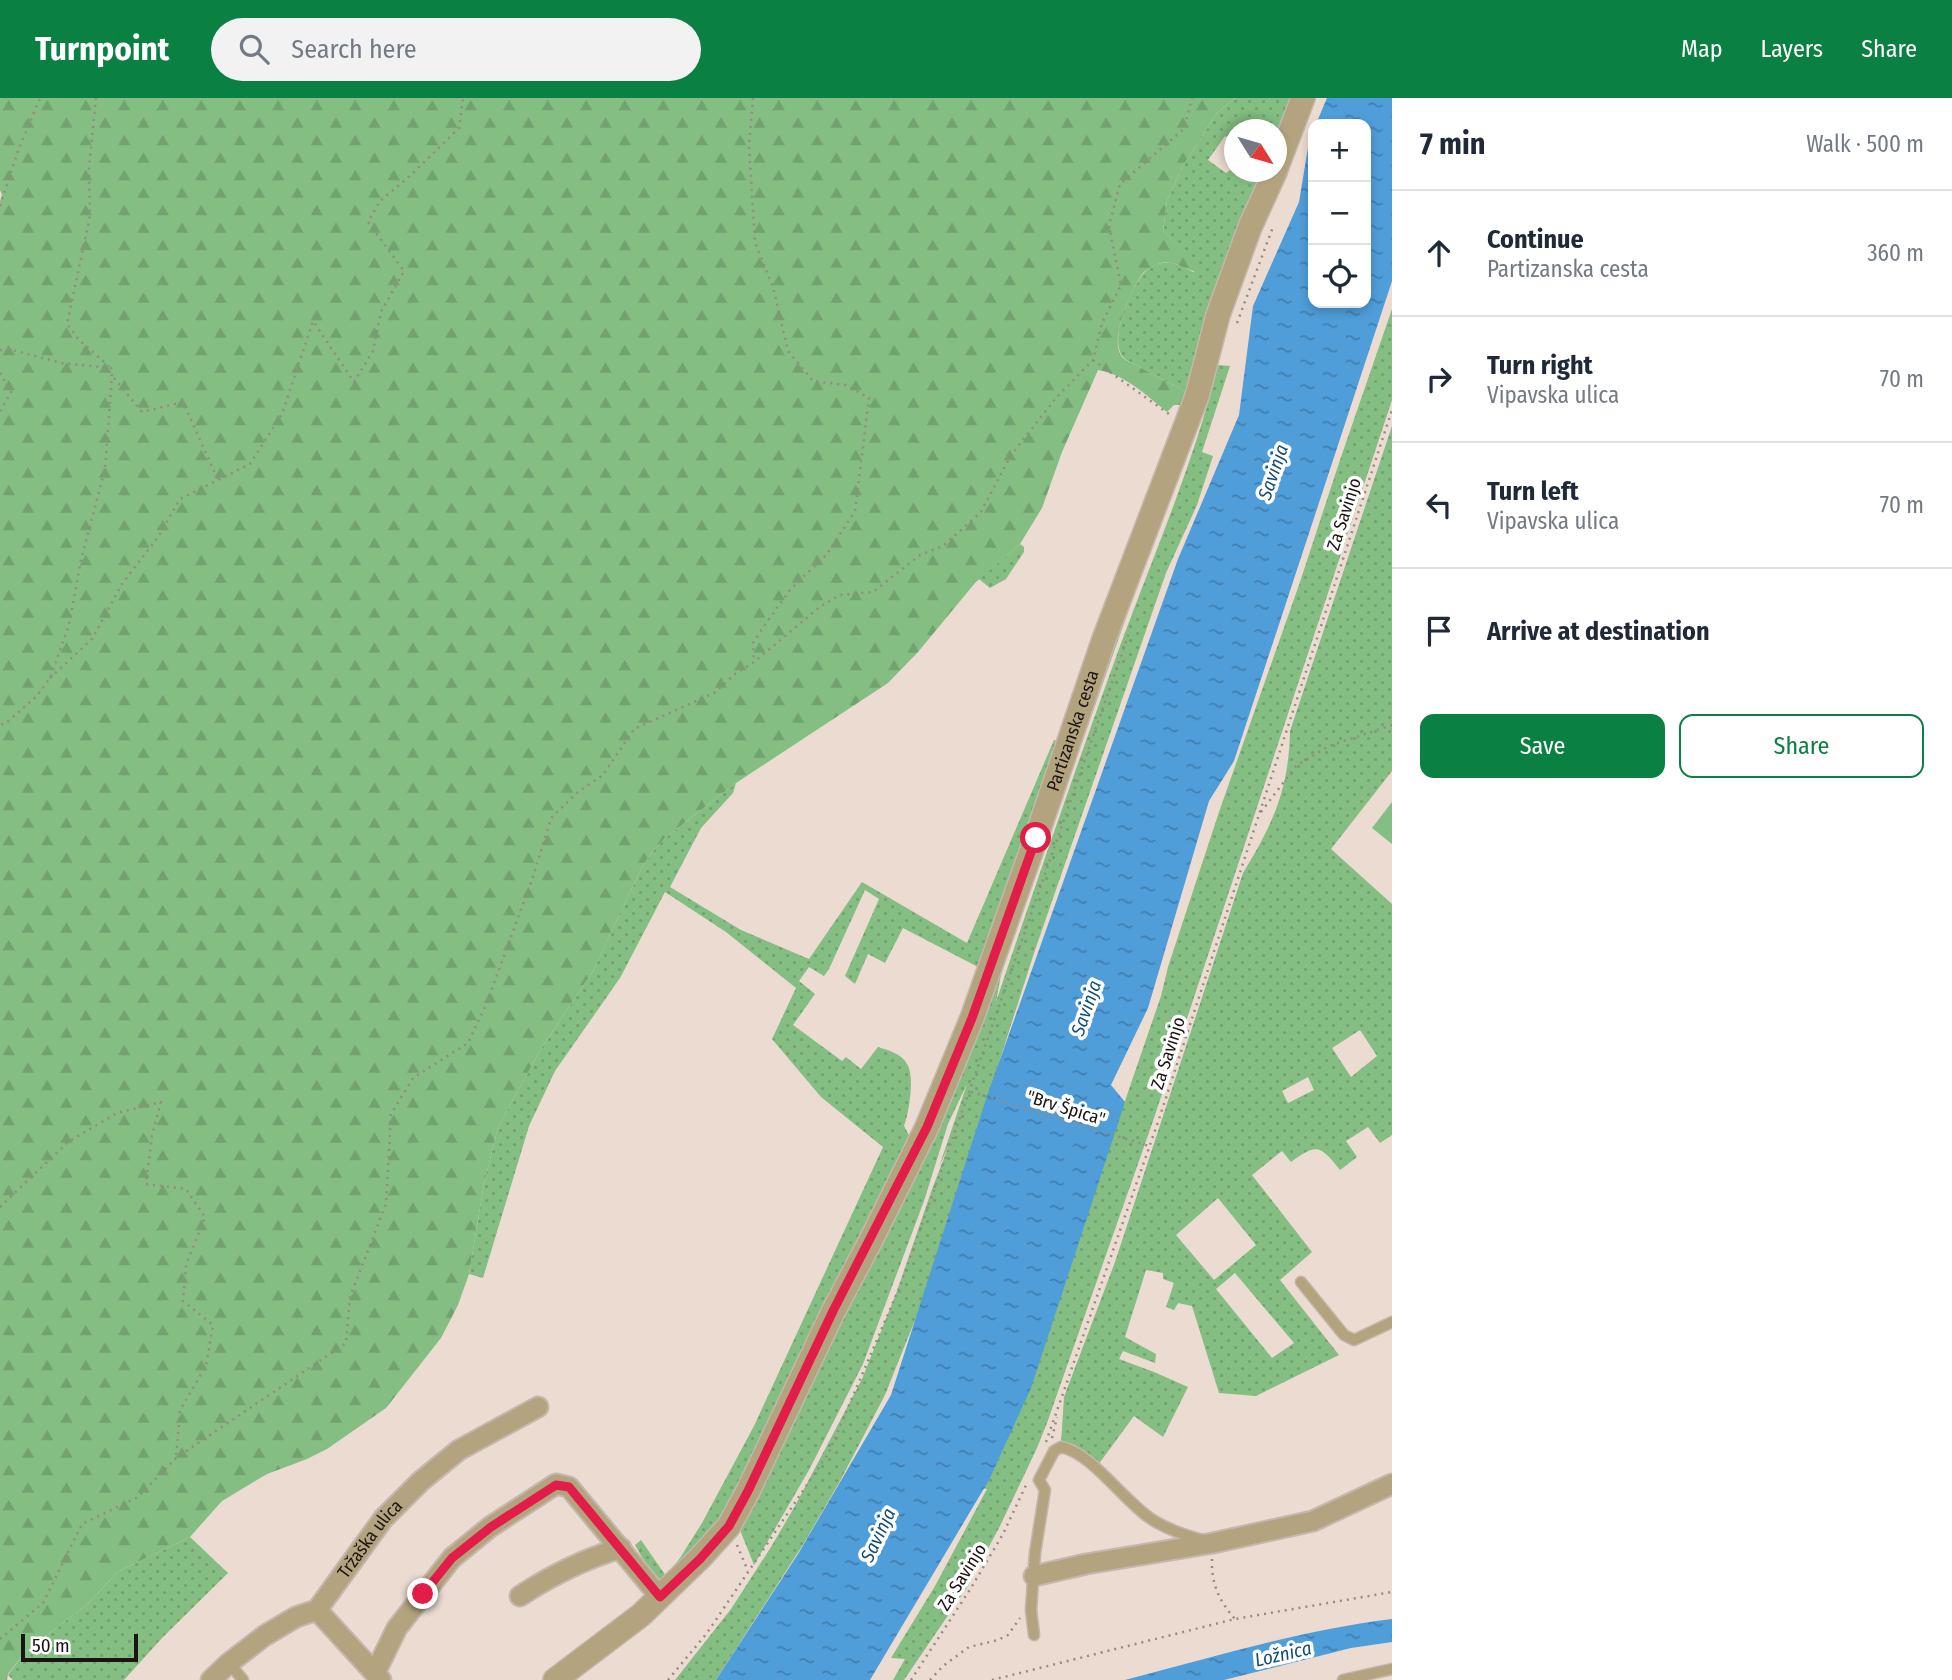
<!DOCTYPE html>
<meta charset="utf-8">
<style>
body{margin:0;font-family:"Fira Sans Condensed",sans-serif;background:#f2f2f3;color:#1f2937}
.controls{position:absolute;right:21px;top:21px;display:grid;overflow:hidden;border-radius:14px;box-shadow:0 4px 10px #0003}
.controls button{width:63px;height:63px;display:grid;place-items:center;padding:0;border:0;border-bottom:2px solid #e0e1e3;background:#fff;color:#1f2937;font:35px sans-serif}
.compass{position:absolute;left:1224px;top:21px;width:63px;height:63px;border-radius:50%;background:#fff;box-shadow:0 4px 10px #0003;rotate:127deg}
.scale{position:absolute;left:21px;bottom:18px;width:117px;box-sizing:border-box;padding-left:7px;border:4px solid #1a1511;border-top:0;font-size:19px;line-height:24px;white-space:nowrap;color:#1a1511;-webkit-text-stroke:5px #fff;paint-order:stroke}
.stop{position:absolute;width:21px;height:21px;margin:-16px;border:5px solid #e11d48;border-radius:50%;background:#fff}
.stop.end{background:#e11d48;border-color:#fff;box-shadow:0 2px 7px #0008}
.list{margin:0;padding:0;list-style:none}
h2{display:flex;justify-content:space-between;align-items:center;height:91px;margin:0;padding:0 28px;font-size:30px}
h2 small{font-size:23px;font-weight:400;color:#747a83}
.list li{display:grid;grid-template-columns:46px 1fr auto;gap:21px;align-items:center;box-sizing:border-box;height:126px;padding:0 28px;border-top:2px solid #e0e1e3}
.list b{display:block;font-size:26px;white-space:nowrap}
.list p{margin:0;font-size:23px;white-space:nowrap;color:#747a83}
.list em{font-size:23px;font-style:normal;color:#747a83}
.actions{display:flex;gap:14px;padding:21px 28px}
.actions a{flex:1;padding:16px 0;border:2px solid #0b8043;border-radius:14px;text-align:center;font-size:24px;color:#0b8043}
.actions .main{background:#0b8043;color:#fff}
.icon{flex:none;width:38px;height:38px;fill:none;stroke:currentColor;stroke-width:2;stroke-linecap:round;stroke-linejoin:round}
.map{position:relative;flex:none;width:1392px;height:1582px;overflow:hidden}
header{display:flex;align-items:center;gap:42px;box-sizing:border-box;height:98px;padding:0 35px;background:#0b8043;color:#fff}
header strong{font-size:33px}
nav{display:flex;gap:38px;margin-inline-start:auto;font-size:24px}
.search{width:490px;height:63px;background:#f2f2f3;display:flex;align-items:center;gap:18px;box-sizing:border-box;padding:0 24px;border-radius:38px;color:#747a83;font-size:26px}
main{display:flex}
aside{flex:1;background:#fff}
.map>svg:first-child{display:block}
.grass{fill:url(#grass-dots);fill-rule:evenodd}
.forest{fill:url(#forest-firs)}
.garden{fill:#84be82}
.water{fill:url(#water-ripples)}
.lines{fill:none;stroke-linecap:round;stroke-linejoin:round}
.service-casing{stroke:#c5b7ae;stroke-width:13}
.minor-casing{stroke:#c5b7ae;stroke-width:23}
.tertiary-casing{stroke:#c5b7ae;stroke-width:26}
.path{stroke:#968b83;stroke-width:2.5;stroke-dasharray:2 5;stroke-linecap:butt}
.service{stroke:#b3a37f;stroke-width:10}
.minor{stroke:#b3a37f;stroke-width:19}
.tertiary{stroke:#b3a37f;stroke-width:23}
.route{stroke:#e11d48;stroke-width:9}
.labels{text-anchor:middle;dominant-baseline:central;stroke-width:7;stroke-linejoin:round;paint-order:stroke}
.street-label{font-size:18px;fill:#1a1511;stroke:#fff}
.water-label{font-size:19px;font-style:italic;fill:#144e76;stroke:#fff}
</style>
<header>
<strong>Turnpoint</strong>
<div class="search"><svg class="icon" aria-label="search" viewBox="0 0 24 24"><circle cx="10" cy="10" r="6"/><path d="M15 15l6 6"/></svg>Search here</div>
<nav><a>Map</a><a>Layers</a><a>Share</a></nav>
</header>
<main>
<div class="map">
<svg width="1392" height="1582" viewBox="0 0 1392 1582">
<defs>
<pattern id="grass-dots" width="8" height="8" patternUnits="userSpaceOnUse" patternTransform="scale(1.75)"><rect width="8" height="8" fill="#84be82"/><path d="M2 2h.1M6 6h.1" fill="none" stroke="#71a26f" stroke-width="1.8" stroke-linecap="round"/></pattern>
<pattern id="forest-firs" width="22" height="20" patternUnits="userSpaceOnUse" patternTransform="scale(1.75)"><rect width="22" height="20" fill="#84be82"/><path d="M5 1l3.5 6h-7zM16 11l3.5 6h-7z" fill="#71a26f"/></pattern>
<pattern id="water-ripples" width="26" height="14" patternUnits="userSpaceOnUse" patternTransform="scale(1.75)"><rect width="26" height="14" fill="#4f9dd9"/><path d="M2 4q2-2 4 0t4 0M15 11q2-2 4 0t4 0" fill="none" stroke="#417faf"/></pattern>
</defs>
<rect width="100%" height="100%" fill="#ebdbd1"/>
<!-- grass -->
<path class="grass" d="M 1235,0 L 1299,0 L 1277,56 L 1276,32 L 1234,32 L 1234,44 L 1225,38 L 1208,62 L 1226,75 L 1230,72 L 1236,77 L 1239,74 L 1269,74 L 1191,296 C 1173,287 1155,278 1138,268 C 1134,266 1127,263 1124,260 C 1107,244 1131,190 1144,175 C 1147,171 1153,168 1158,166 C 1171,162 1182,168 1193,174 L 1201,169 L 1163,133 L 1167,102 L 1184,66 L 1217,15 Z
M 1392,211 L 1392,302 L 1153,1023 L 1047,1325 L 1037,1350 L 1000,1428 L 968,1488 L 904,1582 L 893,1582 L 905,1561 L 891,1560 L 935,1488 L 987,1391 L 982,1390 L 1090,1105 L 1161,898 L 1168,869 L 1219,714 L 1300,484 L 1340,362 Z
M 1218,267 L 1230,268 L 1202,354 L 1213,358 L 1197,407 L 1166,475 L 1034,855 L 923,1202 L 885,1297 L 840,1383 L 804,1445 L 716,1582 L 675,1582 L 731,1511 L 771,1449 L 795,1408 L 862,1281 L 897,1193 L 931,1094 L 949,1047 L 939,1069 L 967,986 L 948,1026 L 924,1103 L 863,1266 L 809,1372 L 754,1467 L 738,1427 L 831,1237 L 1065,676 L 1164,412 L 1002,871 L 996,904 C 1036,785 1077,666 1120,548 C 1154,456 1195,362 1218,267 Z
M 1392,328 L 1392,673 L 1331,751 L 1392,806 L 1392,1037 L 1380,1045 L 1368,1029 L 1346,1043 L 1357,1059 L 1340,1072 C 1320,1047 1317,1045 1291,1064 L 1282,1053 L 1252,1077 L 1312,1154 L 1280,1182 L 1339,1257 L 1256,1298 L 1219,1295 L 1192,1208 L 1178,1205 L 1174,1212 L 1166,1209 L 1174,1185 L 1163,1181 L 1163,1175 L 1146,1172 L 1125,1239 L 1156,1256 L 1155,1265 L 1123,1253 L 1119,1261 L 1154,1274 L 1188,1289 L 1163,1339 L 1134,1318 L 1098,1367 L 1061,1345 L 1064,1299 L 1115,1164 L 1243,775 C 1273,726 1289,691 1290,633 ZM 1360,932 L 1377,958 L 1351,979 L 1332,950 ZM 1308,979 L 1314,992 L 1288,1005 L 1282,993 ZM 1218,1100 L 1256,1147 L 1214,1182 L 1176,1137 ZM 1235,1175 L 1294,1245 L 1272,1260 L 1216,1191 Z
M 1020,446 L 1024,449 L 1024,454 L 1006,481 L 990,490 L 979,481 Z
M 1054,642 L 1060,644 L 980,870 L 903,830 L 885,865 L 868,856 L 855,886 L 845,878 L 879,801 L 865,792 L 829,871 L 824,878 L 809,869 L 799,883 L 815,896 L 793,927 L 842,963 L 846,959 L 861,971 L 878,949 C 888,952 902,956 907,966 C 915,978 909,1015 904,1028 L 910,1039 L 765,1339 L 721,1419 L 696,1455 L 659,1485 L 653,1478 L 635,1447 L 641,1442 L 666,1478 L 680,1460 L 702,1425 L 754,1328 L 883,1049 L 821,999 L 772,941 L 796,890 L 726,834 L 665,794 L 620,880 L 555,973 L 529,1028 L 483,1180 L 469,1176 L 484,1086 L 498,1029 L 541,951 L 593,873 L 641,771 L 652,754 L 665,740 L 736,685 L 733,695 L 701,730 L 670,789 L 741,832 L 809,861 L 862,784 L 967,845 Z
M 190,1439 L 228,1475 L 163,1539 L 124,1582 L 13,1582 L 8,1577 L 24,1555 L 90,1504 L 117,1474 Z"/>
<!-- forest -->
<path class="forest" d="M 0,0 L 1235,0 L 1217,15 L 1184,66 L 1167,102 L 1163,133 L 1202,169 L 1200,174 C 1185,174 1176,160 1158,166 C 1154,168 1147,171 1144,174 C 1132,189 1107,244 1123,260 C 1127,263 1133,266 1138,268 C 1155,278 1173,287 1191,296 L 1180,307 L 1174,307 L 1167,314 C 1146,297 1126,277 1098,272 L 1062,354 L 1042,410 L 1020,446 L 975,485 L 918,554 L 888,585 L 736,685 L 665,740 L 652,754 L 641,771 L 593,873 L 541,951 L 498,1029 L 484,1086 L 469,1176 L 458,1207 L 441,1240 L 386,1310 L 327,1351 L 307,1361 L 267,1376 L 222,1403 L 190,1439 L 117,1474 L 90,1504 L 24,1555 L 8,1576 L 7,1582 L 0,1582 L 0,103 L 2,97 L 0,92 Z"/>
<!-- garden -->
<path class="garden" d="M 1392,704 L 1392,746 L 1372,730 Z"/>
<!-- water -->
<path class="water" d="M 1327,0 L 1392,0 L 1392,183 L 1234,663 L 1209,703 L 1148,910 L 1111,987 L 1125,1004 L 1031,1290 L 989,1382 L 870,1582 L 716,1582 L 798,1456 L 891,1297 L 987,998 L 1178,461 L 1239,317 L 1253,208 L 1299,104 L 1309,44 L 1313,34 L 1313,205 L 1366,205 L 1366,26 L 1316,26 Z
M 1392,1521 L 1392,1544 L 1351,1550 L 1224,1582 L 1125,1582 C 1213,1559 1302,1532 1392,1521 Z"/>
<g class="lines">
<defs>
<path id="service" d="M 1301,1184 L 1344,1237 L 1354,1242 L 1392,1224
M 1034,1537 L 1031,1512 L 1035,1455 L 1045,1392 L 1039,1382 L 1054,1353 L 1061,1349 C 1093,1355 1126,1407 1156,1424 C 1170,1432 1187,1438 1203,1442
M 229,1565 L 243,1582
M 1343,1582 L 1392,1571"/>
<g id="minor">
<path d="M 1034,1478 L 1086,1466 L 1213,1445 L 1313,1423 L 1392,1386"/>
<path d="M 520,1498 C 552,1477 584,1461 621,1450"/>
<path d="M 317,1512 L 381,1582"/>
<path d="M 375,1575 L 397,1530 L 452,1460 L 490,1429 L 556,1386 L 569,1389 L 660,1499"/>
<path id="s1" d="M 211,1582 L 229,1565 L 264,1538 L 296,1519 L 317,1512 L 383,1421 L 421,1383 L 459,1352 L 538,1309"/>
</g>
<g id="tertiary">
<path d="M 1276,71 L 1303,0"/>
<path id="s2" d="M 555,1582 L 641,1517 L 700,1460 L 729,1428 L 748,1393 L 833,1214 L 872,1140 L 927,1029 L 972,920 L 1036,740 L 1104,541 L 1197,298 L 1218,217 L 1250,129 L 1275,74"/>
</g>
</defs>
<!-- service casing -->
<use href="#service" class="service-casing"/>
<!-- minor casing -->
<use href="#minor" class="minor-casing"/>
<!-- tertiary casing -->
<use href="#tertiary" class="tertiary-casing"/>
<!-- path -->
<path class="path" d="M 96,0 L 89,70 L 90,118 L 67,226 L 79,242 L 111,270
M 753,0 L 749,48 L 755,144 L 773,189 L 788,253 L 813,283 L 846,287 L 869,300 L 855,413 L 827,456 L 790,492 L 764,528 L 753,545 L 754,564
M 0,108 L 18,53 L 40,0
M 1237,225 L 1273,129
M 0,252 L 16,253 L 61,265 L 111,270 L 112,278 L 105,371 L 81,462 L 69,527 L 50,580 L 37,598 L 6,625 L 0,627
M 1093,262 L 1169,316
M 0,275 L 11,294 L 0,314
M 114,280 L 142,314 L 183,304 L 218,382
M 50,580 L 92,541 L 122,486 L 158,439 L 180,401 L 250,366 L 282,316 L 313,223 L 354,284 L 373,253 L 381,214 L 404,173 L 368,124 L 380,103 L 411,77 L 459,30 L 463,0
M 1261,714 L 1296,668 L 1329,648 L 1392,627
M 971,994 L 1149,1048
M 0,1109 L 68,1044 L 117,1015 L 161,1004 L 152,1037 L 146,1086 L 186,1091 L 205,1119 L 186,1167 L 183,1203 L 213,1227 L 206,1268 L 180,1312 L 176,1360
M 1052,1340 L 1057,1319
M 1046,1344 L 1158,1024 L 1392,312
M 737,1447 L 748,1473
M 1212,1461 C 1211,1485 1219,1503 1235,1521
M 0,1541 L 43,1505 L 82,1426 L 138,1399 L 176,1360 L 346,1245 L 350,1199 L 386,1106 L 391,1016 L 413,980 L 468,945 L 486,907 L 533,779 L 551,720 L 578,694 L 603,677 L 634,631 L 714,595 L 735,576 L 754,564 L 821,508 L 840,497 L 873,494 L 920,457 L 943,448 L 981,414 L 1011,357 L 1056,300 L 1093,262 L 1102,225 L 1121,187 L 1109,128 L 1120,86 L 1184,31 L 1192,0
M 668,1582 L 707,1535 L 829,1354 L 900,1188 L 969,994 L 1129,535
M 911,1582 L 971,1490 L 1003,1436 L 1027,1385
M 930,1582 L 943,1568 L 969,1549 L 998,1542 L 1008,1537 L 1020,1520
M 992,1582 L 1235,1521 L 1392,1494"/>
<!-- service -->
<use href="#service" class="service"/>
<!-- minor -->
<use href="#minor" class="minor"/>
<!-- tertiary -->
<use href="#tertiary" class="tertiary"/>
</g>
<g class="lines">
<!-- route -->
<path class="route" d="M 423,1496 L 452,1460 L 491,1429 L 556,1387 L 569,1389 L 660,1499 L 700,1461 L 729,1428 L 748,1393 L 833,1213 L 927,1029 L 972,920 L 1036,740"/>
</g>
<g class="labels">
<!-- street labels -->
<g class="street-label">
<text transform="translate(1344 416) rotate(-72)">Za Savinjo</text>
<text stroke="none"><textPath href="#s2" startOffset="1101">Partizanska cesta</textPath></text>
<text transform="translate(1168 955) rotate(-72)">Za Savinjo</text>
<text transform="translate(1066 1010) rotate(17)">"Brv Špica"</text>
<text stroke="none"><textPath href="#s1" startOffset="217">Tržaška ulica</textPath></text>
<text transform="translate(962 1479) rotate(-58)">Za Savinjo</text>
</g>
<!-- water labels -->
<g class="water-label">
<text transform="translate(1273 374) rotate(-71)">Savinja</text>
<text transform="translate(1086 910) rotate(-71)">Savinja</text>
<text transform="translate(878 1437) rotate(-65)">Savinja</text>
<text transform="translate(1283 1556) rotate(-13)">Ložnica</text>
</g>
</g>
</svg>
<div class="controls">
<button>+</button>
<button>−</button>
<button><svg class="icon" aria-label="locate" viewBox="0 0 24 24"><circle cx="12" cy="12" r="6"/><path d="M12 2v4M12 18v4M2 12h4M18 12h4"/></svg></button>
</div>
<svg class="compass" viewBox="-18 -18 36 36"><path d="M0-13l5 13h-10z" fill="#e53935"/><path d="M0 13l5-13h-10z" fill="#747a83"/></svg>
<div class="scale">50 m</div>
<div class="stop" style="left:1036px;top:740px"></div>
<div class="stop end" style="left:423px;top:1496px"></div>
</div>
<aside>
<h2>7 min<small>Walk · 500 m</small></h2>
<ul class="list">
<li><svg class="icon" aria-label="ahead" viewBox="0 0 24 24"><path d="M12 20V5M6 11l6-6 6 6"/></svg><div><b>Continue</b><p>Partizanska cesta</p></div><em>360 m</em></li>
<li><svg class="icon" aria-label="right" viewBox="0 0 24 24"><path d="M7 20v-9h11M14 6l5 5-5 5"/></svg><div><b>Turn right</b><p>Vipavska ulica</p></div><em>70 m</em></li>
<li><svg class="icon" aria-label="left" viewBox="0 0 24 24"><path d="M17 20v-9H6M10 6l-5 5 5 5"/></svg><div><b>Turn left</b><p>Vipavska ulica</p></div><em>70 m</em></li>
<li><svg class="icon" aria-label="arrive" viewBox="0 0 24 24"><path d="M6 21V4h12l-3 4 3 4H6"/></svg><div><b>Arrive at destination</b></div></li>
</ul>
<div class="actions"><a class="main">Save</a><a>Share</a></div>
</aside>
</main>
